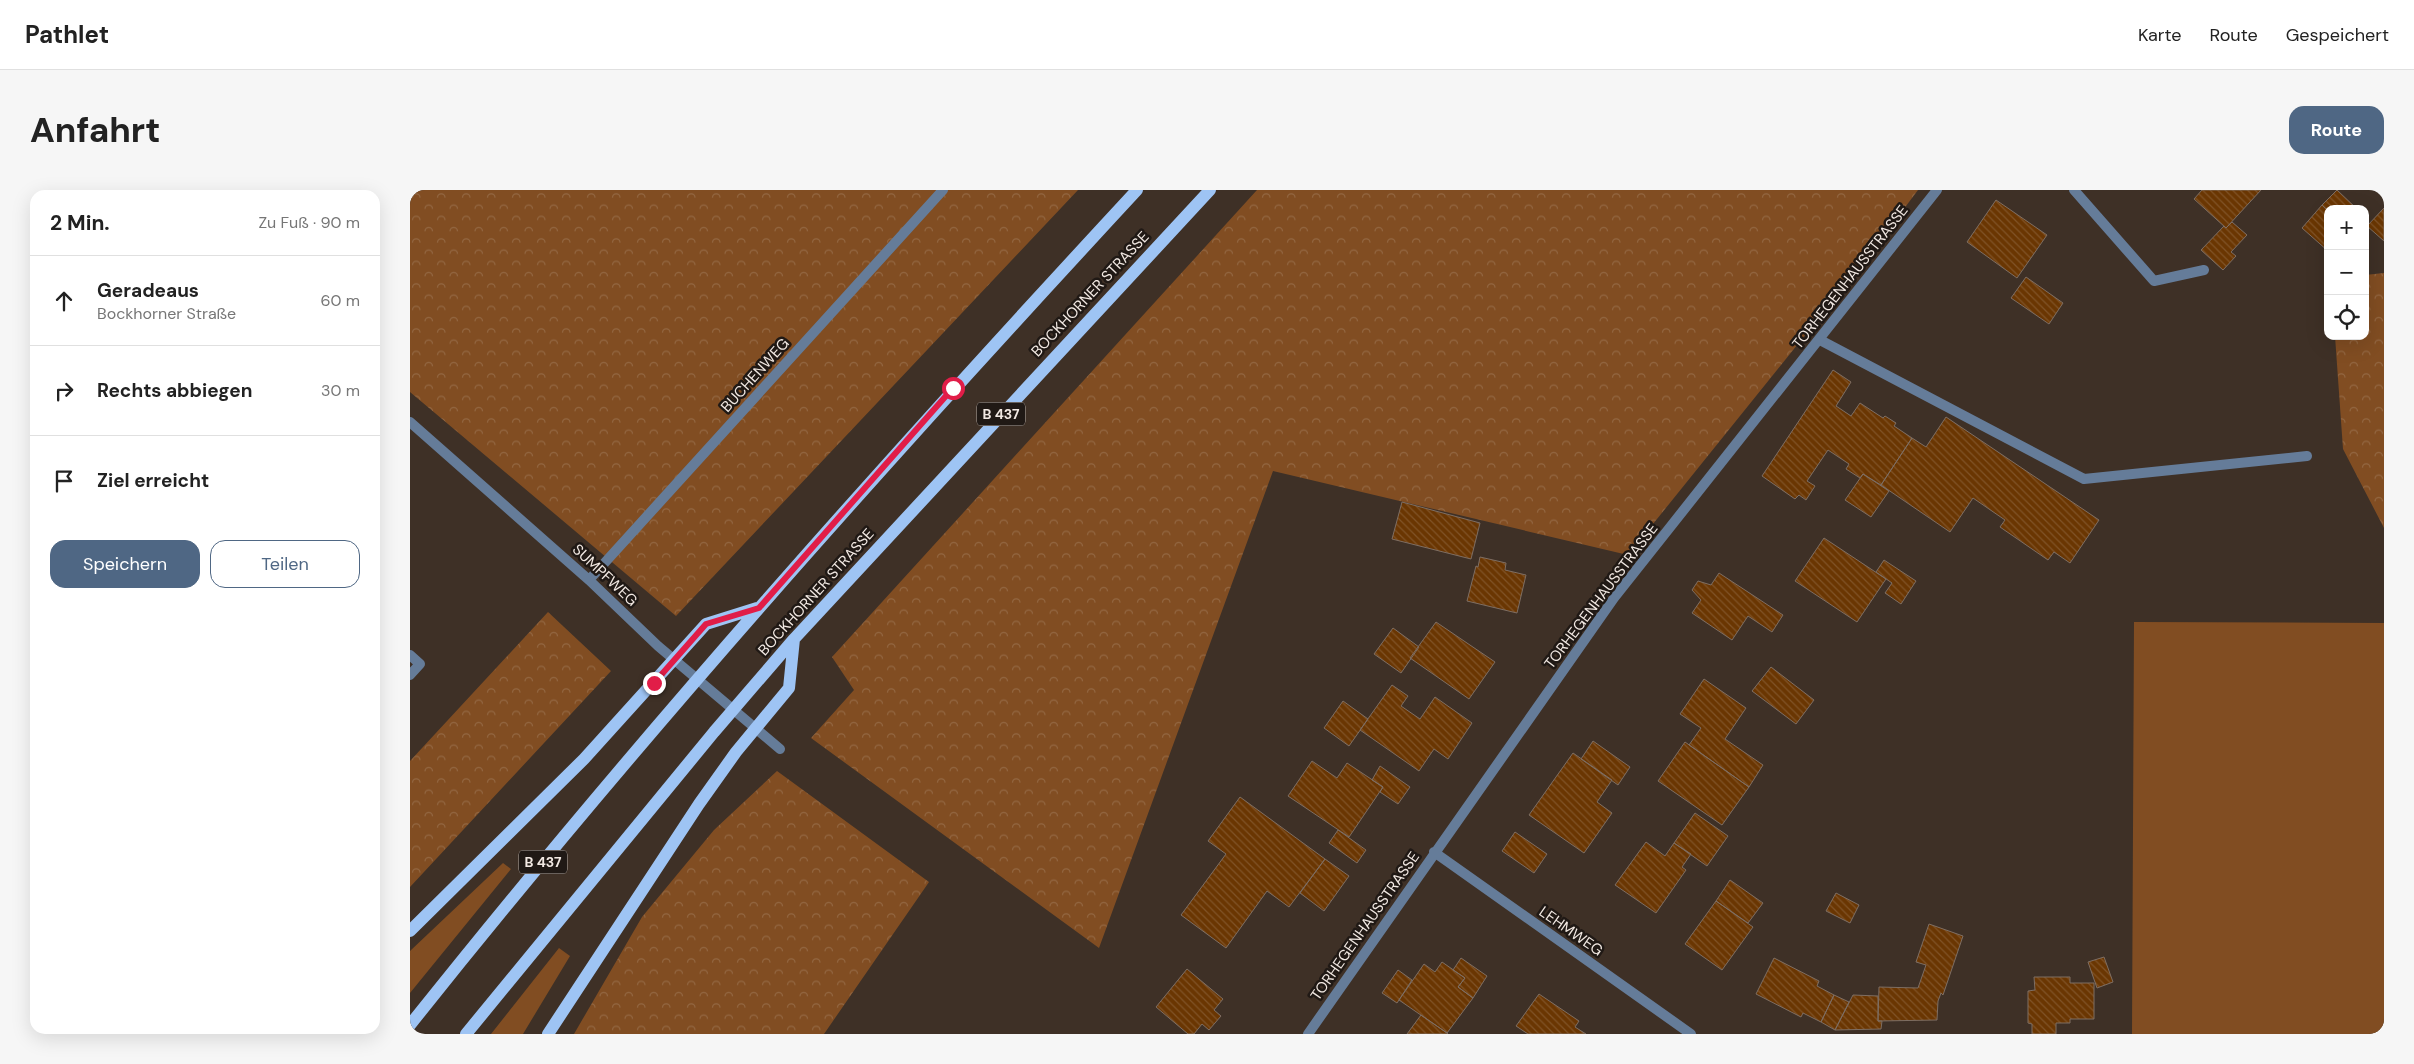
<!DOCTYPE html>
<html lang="de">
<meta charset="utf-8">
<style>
body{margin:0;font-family:"DM Sans",sans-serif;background:#f6f6f6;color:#222}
.controls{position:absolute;right:15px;top:15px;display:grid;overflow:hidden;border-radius:10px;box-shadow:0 5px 20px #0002}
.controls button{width:45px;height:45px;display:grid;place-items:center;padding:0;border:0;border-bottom:1px solid #e0e0e0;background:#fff;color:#222;font:25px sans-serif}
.stop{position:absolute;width:15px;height:15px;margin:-11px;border:4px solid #e11d48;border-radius:50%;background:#fff}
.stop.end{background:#e11d48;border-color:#fff;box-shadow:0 1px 5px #0008}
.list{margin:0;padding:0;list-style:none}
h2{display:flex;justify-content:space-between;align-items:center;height:65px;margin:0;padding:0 20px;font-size:21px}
h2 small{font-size:16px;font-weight:400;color:#767676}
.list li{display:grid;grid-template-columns:32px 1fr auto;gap:15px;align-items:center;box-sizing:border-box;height:90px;padding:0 20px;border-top:1px solid #e0e0e0}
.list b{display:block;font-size:19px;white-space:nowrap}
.list p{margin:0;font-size:16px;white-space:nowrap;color:#767676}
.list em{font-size:16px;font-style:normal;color:#767676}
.actions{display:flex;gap:10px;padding:15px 20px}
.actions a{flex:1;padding:11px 0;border:1px solid #4f6784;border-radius:15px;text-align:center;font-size:18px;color:#4f6784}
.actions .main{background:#4f6784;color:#fff}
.icon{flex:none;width:28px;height:28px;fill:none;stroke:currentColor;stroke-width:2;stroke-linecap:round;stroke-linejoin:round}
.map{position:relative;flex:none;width:1974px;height:844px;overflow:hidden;border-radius:15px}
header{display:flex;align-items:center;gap:30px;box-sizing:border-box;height:70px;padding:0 25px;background:#fff;border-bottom:1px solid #e0e0e0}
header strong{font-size:24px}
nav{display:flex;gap:28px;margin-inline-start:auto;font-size:18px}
.intro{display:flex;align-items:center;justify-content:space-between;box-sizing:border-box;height:120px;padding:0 30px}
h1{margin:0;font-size:35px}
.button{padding:12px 22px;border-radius:15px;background:#4f6784;color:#fff;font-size:18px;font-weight:700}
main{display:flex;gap:30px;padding:0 30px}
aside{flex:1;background:#fff;border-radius:15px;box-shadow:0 5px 20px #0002}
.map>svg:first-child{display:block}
.grass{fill:#814d22}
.forest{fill:url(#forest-crowns)}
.building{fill:url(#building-back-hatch);stroke:#7e6e63}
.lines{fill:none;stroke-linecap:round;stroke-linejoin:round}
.lane{stroke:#657c99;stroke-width:10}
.street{stroke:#657c99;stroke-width:10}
.primary{stroke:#9ec4f4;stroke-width:12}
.route{stroke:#e11d48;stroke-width:6}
.labels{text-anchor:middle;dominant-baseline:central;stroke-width:5;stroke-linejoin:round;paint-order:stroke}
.shield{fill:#201915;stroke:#b3aba5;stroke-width:1}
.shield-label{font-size:14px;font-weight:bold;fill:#f2e9e3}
.street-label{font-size:15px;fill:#f2e9e3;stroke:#201915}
</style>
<header>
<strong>Pathlet</strong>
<nav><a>Karte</a><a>Route</a><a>Gespeichert</a></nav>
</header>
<div class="intro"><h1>Anfahrt</h1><a class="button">Route</a></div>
<main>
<aside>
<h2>2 Min.<small>Zu Fuß · 90 m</small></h2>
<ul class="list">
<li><svg class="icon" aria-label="ahead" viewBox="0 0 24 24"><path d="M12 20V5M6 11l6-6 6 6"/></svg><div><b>Geradeaus</b><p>Bockhorner Straße</p></div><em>60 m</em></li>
<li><svg class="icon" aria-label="right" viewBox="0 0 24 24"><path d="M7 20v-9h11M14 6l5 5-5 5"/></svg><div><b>Rechts abbiegen</b></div><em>30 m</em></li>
<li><svg class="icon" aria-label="arrive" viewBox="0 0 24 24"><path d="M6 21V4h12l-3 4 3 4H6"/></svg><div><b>Ziel erreicht</b></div></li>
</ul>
<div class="actions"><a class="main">Speichern</a><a>Teilen</a></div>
</aside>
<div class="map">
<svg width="1974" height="844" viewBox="0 0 1974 844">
<defs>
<pattern id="forest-crowns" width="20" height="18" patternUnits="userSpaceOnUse" patternTransform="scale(1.25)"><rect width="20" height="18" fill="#814d22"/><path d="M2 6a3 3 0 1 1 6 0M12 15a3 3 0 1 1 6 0" fill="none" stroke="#936742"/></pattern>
<pattern id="building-back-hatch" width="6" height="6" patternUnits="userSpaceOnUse" patternTransform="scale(1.25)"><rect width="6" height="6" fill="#6a3602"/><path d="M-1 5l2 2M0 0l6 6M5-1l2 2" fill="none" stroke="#805327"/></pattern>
</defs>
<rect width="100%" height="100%" fill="#3e3026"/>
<!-- grass -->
<path class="grass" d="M 1724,432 L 1974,433 L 1974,844 L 1722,844 Z
M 93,673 L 101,679 L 0,803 L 0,761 Z
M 149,758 L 160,766 L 113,844 L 81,844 Z"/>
<!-- forest -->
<path class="forest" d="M 0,0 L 668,0 L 266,426 L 0,202 Z
M 847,0 L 1508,0 L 1454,72 L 1218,365 L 863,281 L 689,758 L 401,548 L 444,500 L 422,467 Z
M 1974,83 L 1974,338 L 1933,259 L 1925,146 L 1955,146 L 1955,85 Z
M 138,422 L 201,481 L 0,697 L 0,571 Z
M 367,581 L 519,692 L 414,844 L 164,844 L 232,727 L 304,640 Z"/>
<!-- building -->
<path class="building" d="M 1792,0 L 1851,0 L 1816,38 L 1784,9 Z
M 1927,0 L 1947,19 L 1918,19 L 1918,21 L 1912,15 Z
M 1586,10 L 1637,45 L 1607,88 L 1557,52 Z
M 1912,15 L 1918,21 L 1918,61 L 1892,38 Z
M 1974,18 L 1974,51 L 1957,36 Z
M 1822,32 L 1837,45 L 1821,62 L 1826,66 L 1813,80 L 1791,60 L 1814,36 L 1816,38 Z
M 1616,87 L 1653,113 L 1639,134 L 1601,108 Z
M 1423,180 L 1441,192 L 1426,216 L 1441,226 L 1450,213 L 1473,228 L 1475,226 L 1486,233 L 1484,236 L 1502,248 L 1471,295 L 1453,284 L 1450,288 L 1436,279 L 1439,274 L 1418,260 L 1397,291 L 1405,296 L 1396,310 L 1389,305 L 1385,309 L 1352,286 Z
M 1536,227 L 1689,330 L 1660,373 L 1644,362 L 1638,370 L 1590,337 L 1595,330 L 1563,308 L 1540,342 L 1471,295 L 1502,248 L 1516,257 Z
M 1453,284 L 1479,301 L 1461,327 L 1435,310 Z
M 992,312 L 1070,333 L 1061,369 L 982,349 Z
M 1414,348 L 1476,389 L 1447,432 L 1385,391 Z
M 1070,367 L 1096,373 L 1095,380 L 1116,385 L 1107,423 L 1057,411 L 1066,376 L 1068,377 Z
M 1474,370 L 1506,391 L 1491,414 L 1475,403 L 1482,393 L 1466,382 Z
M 1309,383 L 1373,425 L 1362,442 L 1338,426 L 1322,450 L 1282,423 L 1291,410 L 1282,400 L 1288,391 L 1301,395 Z
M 1026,432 L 1085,472 L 1059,509 L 1000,468 Z
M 983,438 L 1009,457 L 991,483 L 964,464 Z
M 1361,477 L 1404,510 L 1386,534 L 1342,501 Z
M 1294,489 L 1336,518 L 1315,549 L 1353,575 L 1339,597 L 1279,555 L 1291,538 L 1270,524 Z
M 982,495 L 998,506 L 991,516 L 1010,529 L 1025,507 L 1062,533 L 1038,569 L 1024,559 L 1009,581 L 950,540 Z
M 933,511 L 958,529 L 939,556 L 914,538 Z
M 1183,551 L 1220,577 L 1208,595 L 1171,569 Z
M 1275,552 L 1339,597 L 1312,635 L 1248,591 Z
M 1163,563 L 1202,590 L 1187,612 L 1202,623 L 1174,663 L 1119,625 Z
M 902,571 L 927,588 L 937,573 L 973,597 L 939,647 L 878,606 Z
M 970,576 L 1000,597 L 988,614 L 970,602 L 973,597 L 962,590 Z
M 830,607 L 915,669 L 879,717 L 857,701 L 816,758 L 771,725 L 816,664 L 798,651 Z
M 1285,623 L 1318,646 L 1297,676 L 1264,653 Z
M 928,640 L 956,660 L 947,673 L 919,653 Z
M 1105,642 L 1137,664 L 1124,683 L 1092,661 Z
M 1236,652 L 1255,666 L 1264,653 L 1281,664 L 1272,677 L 1276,680 L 1246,723 L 1205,695 Z
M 915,669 L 939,686 L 914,721 L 890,703 Z
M 1320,690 L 1353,713 L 1338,733 L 1306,711 Z
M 1426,703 L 1449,715 L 1440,733 L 1416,721 Z
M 1306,711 L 1343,737 L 1312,780 L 1275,754 Z
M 1519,734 L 1553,746 L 1533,805 L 1531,803 L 1528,811 L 1527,830 L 1468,831 L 1469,797 L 1508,798 L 1516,775 L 1506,772 Z
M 1694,767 L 1703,792 L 1687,798 L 1678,772 Z
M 1051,768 L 1077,786 L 1063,808 L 1048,797 L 1055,788 L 1043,780 Z
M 1364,768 L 1409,791 L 1407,796 L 1424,805 L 1411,832 L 1393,823 L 1391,827 L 1346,804 Z
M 1032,772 L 1055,788 L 1048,797 L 1063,808 L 1037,843 L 989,810 L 1014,774 L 1025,782 Z
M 777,779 L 813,809 L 804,820 L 811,826 L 799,840 L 792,834 L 784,844 L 778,844 L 746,817 Z
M 988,780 L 1002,790 L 987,813 L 972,803 Z
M 1624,787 L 1660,787 L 1660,793 L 1684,793 L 1684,829 L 1660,829 L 1660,833 L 1646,833 L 1646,844 L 1622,844 L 1622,834 L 1618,833 L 1618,801 L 1625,800 Z
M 1129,804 L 1169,831 L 1165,837 L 1176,844 L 1118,844 L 1106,836 Z
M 1424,805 L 1439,812 L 1425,840 L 1411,832 Z
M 1443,805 L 1468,806 L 1468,831 L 1472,831 L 1471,839 L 1425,840 Z
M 1011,825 L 1037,843 L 1038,844 L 997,844 Z"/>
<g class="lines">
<!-- lane -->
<path class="lane" d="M 1664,0 L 1744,91 L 1794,80
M 1410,150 L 1674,289 L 1897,266
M 0,465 L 10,474 L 0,485"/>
<!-- street -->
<path class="street" d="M 0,232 L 179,390 L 248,456 L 370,559
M 179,390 L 533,0
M 1024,662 L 1281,844
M 898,844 L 1204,408 L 1527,0"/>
<!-- primary -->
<path class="primary" d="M 0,741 L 174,569 L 296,434 L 347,418
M 0,835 C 230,546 476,271 727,0
M 56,844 L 304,542 L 384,449 L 800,0
M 138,844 L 289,614 L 326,562 L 379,498 L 384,449"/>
</g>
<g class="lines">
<!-- route -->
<path class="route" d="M 244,493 L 296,434 L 349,418 L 543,198"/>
</g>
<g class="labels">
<!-- shield labels -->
<g class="shield">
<rect x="567" y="212.5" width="48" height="23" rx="4"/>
<rect x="109" y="660.5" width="48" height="23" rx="4"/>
</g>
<g class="shield-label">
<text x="591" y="224">B 437</text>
<text x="133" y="672">B 437</text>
</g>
<!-- street labels -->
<g class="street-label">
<text transform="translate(1440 87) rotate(-52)">TORHEGENHAUSSTRASSE</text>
<text transform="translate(680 104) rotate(-47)">BOCKHORNER STRASSE</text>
<text transform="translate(345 185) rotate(-48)">BUCHENWEG</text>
<text transform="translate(195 385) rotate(43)">SUMPFWEG</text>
<text transform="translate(406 402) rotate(-48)">BOCKHORNER STRASSE</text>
<text transform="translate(1191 406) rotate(-53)">TORHEGENHAUSSTRASSE</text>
<text transform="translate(955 736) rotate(-55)">TORHEGENHAUSSTRASSE</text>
<text transform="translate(1161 741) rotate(35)">LEHMWEG</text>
</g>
</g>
</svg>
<div class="controls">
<button>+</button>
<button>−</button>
<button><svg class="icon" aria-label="locate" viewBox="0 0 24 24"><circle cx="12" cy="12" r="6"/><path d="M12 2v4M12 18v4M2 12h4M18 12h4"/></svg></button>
</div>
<div class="stop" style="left:543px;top:198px"></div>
<div class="stop end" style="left:244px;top:493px"></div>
</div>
</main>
